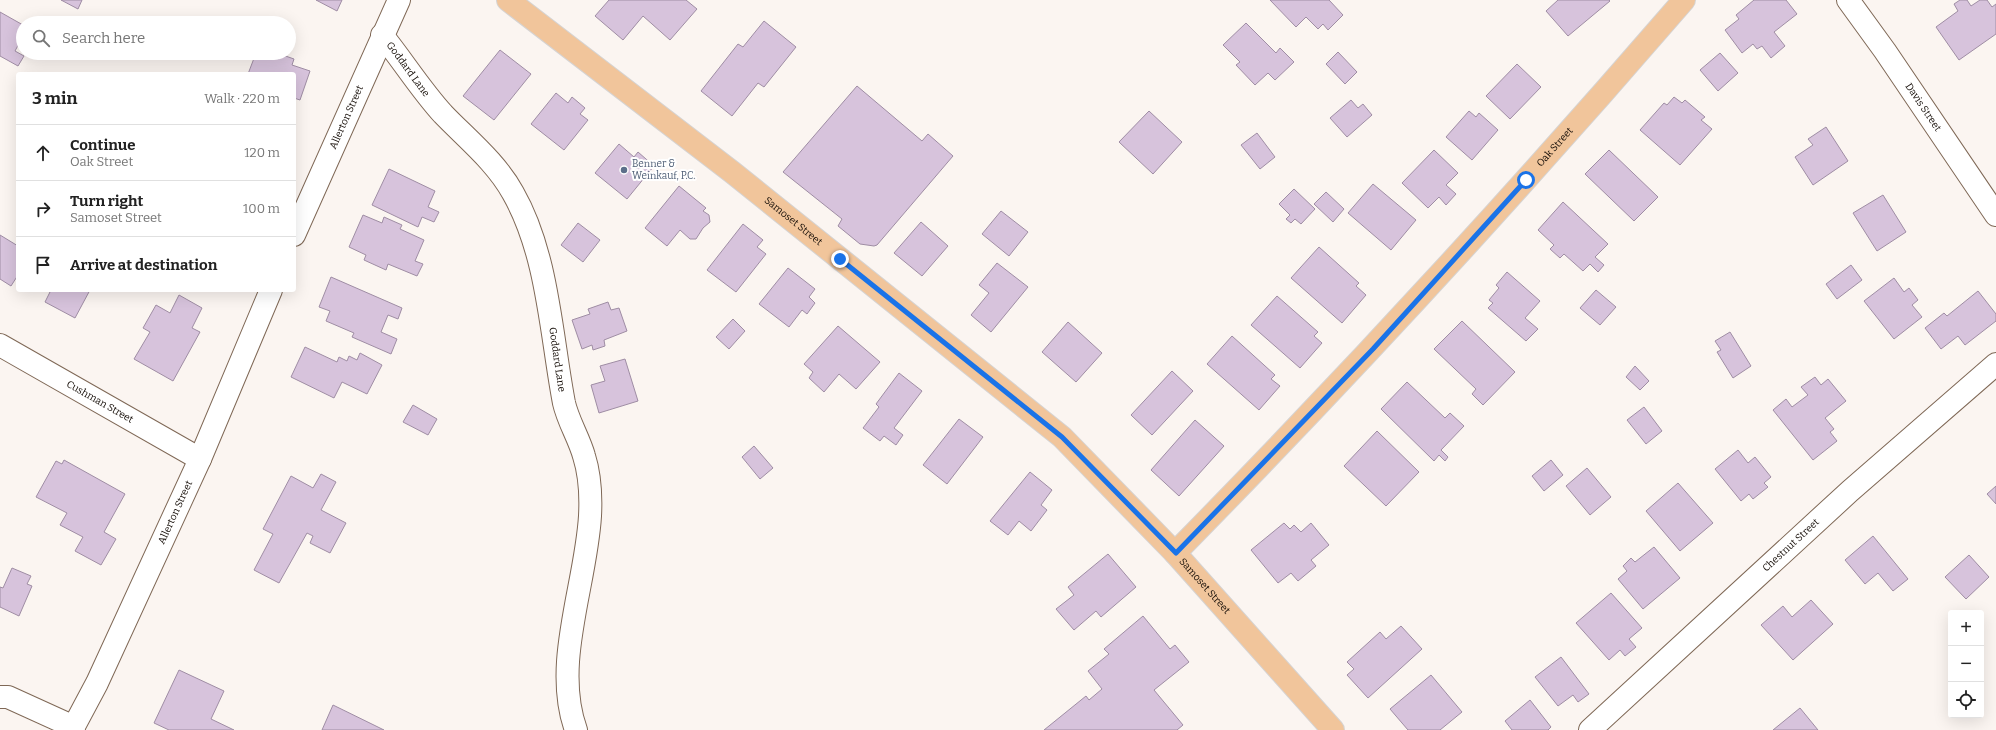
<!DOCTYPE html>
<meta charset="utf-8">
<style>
body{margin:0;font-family:Bitter,serif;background:#f6f6f6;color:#222}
.controls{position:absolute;right:12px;bottom:12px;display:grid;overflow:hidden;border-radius:4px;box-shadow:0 4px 16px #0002}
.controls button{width:36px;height:36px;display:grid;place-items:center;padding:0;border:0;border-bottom:1px solid #e0e0e0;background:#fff;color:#222;font:20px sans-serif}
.stop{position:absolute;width:12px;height:12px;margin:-9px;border:3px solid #1a73e8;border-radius:50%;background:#fff}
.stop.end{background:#1a73e8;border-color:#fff;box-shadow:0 1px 4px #0008}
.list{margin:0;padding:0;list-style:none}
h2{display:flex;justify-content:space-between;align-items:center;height:52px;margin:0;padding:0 16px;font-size:17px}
h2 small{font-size:13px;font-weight:400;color:#767676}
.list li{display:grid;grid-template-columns:26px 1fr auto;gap:12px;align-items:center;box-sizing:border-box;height:56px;padding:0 16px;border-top:1px solid #e0e0e0}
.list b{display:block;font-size:15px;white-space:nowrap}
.list p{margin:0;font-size:13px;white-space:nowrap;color:#767676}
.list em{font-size:13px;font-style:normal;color:#767676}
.icon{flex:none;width:22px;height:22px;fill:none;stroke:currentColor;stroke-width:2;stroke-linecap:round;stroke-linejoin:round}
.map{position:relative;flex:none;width:1996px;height:730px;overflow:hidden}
.search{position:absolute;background:#fff;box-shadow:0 4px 16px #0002;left:16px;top:16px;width:280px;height:44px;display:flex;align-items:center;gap:10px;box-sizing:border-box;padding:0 14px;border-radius:22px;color:#767676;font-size:15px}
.panel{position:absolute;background:#fff;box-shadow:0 4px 16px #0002;left:16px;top:72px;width:280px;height:220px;border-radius:4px}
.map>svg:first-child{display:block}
.building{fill:#d7c3dc;stroke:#9f8da4}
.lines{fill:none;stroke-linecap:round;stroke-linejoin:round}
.minor-casing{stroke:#7f6856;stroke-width:24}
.major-casing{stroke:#d5d3d2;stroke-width:24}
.minor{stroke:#fff;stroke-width:22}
.major{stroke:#f1c59b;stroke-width:22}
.route{stroke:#1a73e8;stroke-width:5}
.service-dot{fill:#5c6f8a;stroke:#fff;stroke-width:1.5}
.labels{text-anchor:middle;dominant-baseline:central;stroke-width:4;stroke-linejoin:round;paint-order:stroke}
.street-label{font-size:10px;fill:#130b05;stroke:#fff}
.service-label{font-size:10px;fill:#4e5e75;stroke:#fff;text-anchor:start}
</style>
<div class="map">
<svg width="1996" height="730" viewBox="0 0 1996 730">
<rect width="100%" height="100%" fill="#fbf5f1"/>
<!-- building -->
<path class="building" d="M 61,0 L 82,0 L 78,9 Z
M 316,0 L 342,0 L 337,11 Z
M 609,0 L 686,0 L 697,9 L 670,40 L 643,16 L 623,40 L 595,16 Z
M 1270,0 L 1329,0 L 1343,15 L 1328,30 L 1323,24 L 1318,29 L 1306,17 L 1296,27 Z
M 1558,0 L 1609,0 L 1610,1 L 1568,36 L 1546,11 Z
M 1754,0 L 1786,0 L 1797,14 L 1774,32 L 1785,46 L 1771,58 L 1762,46 L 1757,49 L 1753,44 L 1742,53 L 1725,30 L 1739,19 L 1736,15 Z
M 1960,0 L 1967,0 L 1971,6 L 1980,0 L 1987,0 L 1992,7 L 1996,4 L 1996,34 L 1959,60 L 1936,27 L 1958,11 L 1954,4 Z
M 0,12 L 23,25 L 23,36 L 15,51 L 24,56 L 18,66 L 0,56 Z
M 764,21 L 796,47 L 764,87 L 758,83 L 732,116 L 701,91 L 738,44 L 743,47 Z
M 1246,23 L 1276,53 L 1280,48 L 1294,62 L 1275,80 L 1268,73 L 1255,85 L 1236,65 L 1240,62 L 1223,45 Z
M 500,50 L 531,74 L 494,120 L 463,96 Z
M 1338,52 L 1357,72 L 1345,84 L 1326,64 Z
M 256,53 L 279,59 L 280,54 L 294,59 L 292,65 L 310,71 L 300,100 L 294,98 L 294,74 L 248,74 Z
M 1720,53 L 1738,73 L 1718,91 L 1700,70 Z
M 1517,64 L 1541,87 L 1510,119 L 1486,96 Z
M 857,86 L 922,141 L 928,134 L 953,156 L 877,245 L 874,246 L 860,244 L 838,226 L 842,219 L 783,172 Z
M 556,93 L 568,103 L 572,97 L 585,108 L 580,114 L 588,120 L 564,150 L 531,124 Z
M 1674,97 L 1682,103 L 1685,100 L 1705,117 L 1701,120 L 1712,129 L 1680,165 L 1640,130 L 1664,103 L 1667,105 Z
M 1351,100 L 1358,108 L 1363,104 L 1372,115 L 1347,137 L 1330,118 Z
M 1149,111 L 1182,142 L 1153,174 L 1119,142 Z
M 1469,111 L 1476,117 L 1479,113 L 1498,130 L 1472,160 L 1446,137 Z
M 1826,127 L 1848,161 L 1813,185 L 1795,157 L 1813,145 L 1808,139 Z
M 1257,133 L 1275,157 L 1260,169 L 1241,145 Z
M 619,144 L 634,157 L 638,152 L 654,166 L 627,199 L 595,173 Z
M 1434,150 L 1458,173 L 1446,185 L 1456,194 L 1446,205 L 1439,197 L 1428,208 L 1402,183 Z
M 1609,150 L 1658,197 L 1634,221 L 1585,174 Z
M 389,169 L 435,191 L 428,207 L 439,212 L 434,222 L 422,217 L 418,227 L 372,205 Z
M 1373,184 L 1416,220 L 1391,250 L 1348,213 Z
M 679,186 L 706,208 L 703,211 L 709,215 L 710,222 L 703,228 L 696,239 L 690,239 L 680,230 L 667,246 L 645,228 Z
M 1294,189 L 1315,209 L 1301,224 L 1295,219 L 1291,223 L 1286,219 L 1290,215 L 1279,204 Z
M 1326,192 L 1344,209 L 1333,222 L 1314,204 Z
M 1883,195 L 1906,232 L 1877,251 L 1853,213 Z
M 1563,202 L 1608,244 L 1595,257 L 1604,265 L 1598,272 L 1590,264 L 1583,271 L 1564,254 L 1560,258 L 1550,249 L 1554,245 L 1538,230 Z
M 1001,211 L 1028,232 L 1009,256 L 982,234 Z
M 363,215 L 382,223 L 384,217 L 402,225 L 400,229 L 424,240 L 415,261 L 423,264 L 417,276 L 388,264 L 386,270 L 364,260 L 366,255 L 349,247 Z
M 921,222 L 948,246 L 922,276 L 894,253 Z
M 578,223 L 600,240 L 583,262 L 561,245 Z
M 743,224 L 763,240 L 757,247 L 766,254 L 736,292 L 707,270 Z
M 0,235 L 18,246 L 18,275 L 11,286 L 0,279 Z
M 1319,247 L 1359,283 L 1356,286 L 1366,295 L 1342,323 L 1291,278 Z
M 997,263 L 1028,287 L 991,332 L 971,315 L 989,293 L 979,285 Z
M 1851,265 L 1862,280 L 1837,299 L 1826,284 Z
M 788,268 L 815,289 L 809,297 L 815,303 L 807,314 L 802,310 L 789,327 L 759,304 Z
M 1507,272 L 1540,301 L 1525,318 L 1538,329 L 1526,341 L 1488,308 L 1493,303 L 1489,300 L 1499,288 L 1496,285 Z
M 331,277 L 402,308 L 398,319 L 388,315 L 381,332 L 397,339 L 391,354 L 352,337 L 354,333 L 326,321 L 330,311 L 319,307 Z
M 1894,278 L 1904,292 L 1909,288 L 1918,300 L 1912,305 L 1922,317 L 1894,339 L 1864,301 Z
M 46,290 L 90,290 L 75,318 L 45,302 L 50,292 Z
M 1596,290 L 1616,307 L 1600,325 L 1580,308 Z
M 1978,291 L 1996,314 L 1996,321 L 1965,345 L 1958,336 L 1941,349 L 1925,328 L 1944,313 L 1947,316 Z
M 179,295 L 202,308 L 192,328 L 200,332 L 173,381 L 134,359 L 150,332 L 143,328 L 156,305 L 170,313 Z
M 1277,296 L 1318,332 L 1314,336 L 1322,343 L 1300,368 L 1251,325 Z
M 608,302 L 611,310 L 619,308 L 627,331 L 604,340 L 605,346 L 593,350 L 592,345 L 582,349 L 572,320 L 590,314 L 588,309 Z
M 733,319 L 745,331 L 729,349 L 716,337 Z
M 1462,321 L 1515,372 L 1483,405 L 1472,394 L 1476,389 L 1434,349 Z
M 1068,322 L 1102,353 L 1076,382 L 1042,352 Z
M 838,326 L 880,362 L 856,389 L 839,374 L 824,392 L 809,378 L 813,372 L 804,364 Z
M 1730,332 L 1751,366 L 1733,378 L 1717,352 L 1721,350 L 1715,341 Z
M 1232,336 L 1275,375 L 1271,379 L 1280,386 L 1259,410 L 1207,364 Z
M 305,347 L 337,362 L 339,357 L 347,361 L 349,356 L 357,360 L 360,353 L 382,365 L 367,394 L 342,382 L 334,398 L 291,377 Z
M 625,359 L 638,401 L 599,413 L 591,385 L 605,381 L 600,366 Z
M 1635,366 L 1649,381 L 1640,390 L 1626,377 Z
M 1172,371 L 1193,391 L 1152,435 L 1131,415 Z
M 899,373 L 922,391 L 894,428 L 903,435 L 896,445 L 884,436 L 880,441 L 863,428 L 879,407 L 876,404 Z
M 1815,377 L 1821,385 L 1828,379 L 1846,401 L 1825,418 L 1834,429 L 1830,432 L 1837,441 L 1813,460 L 1773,410 L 1786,399 L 1792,407 L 1808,395 L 1801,387 Z
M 1407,382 L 1445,418 L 1450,413 L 1464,426 L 1441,450 L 1448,457 L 1445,461 L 1439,455 L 1434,461 L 1381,409 Z
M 413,405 L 437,419 L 428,435 L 403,422 Z
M 1644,407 L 1662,431 L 1646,444 L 1627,420 Z
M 959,419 L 983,437 L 947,484 L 923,465 Z
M 1195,420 L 1224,446 L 1179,496 L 1151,470 Z
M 1377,431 L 1419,472 L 1386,506 L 1344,466 Z
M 754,446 L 773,468 L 760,479 L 742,457 Z
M 1738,450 L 1748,463 L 1755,457 L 1771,477 L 1764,483 L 1768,487 L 1753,499 L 1749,494 L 1741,501 L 1715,469 Z
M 64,460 L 125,494 L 104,532 L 116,539 L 101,565 L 75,551 L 83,537 L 60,525 L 67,513 L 36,497 L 56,461 L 62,464 Z
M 1551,460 L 1563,475 L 1544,491 L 1532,476 Z
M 1587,468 L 1611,497 L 1590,515 L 1566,486 Z
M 1030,472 L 1052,490 L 1041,505 L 1047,510 L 1031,531 L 1019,521 L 1008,535 L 990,521 Z
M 321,474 L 336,482 L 321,510 L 346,523 L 330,553 L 310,543 L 313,536 L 307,533 L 279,583 L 254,570 L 273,534 L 263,529 L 291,476 L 313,488 Z
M 1678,483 L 1713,523 L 1680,551 L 1646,511 Z
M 1996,486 L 1996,504 L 1987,494 Z
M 1284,523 L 1290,529 L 1294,525 L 1301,532 L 1311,523 L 1329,545 L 1311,560 L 1316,566 L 1298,581 L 1291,573 L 1278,583 L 1251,550 Z
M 1873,536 L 1908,579 L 1893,591 L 1878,573 L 1865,584 L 1845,560 Z
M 1654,547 L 1680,578 L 1643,609 L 1618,579 L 1627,571 L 1623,566 L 1631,558 L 1635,562 Z
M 1108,554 L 1136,587 L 1101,617 L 1096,611 L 1074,630 L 1056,609 L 1074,595 L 1068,587 Z
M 1969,555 L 1989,577 L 1966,599 L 1945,577 Z
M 12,568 L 31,576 L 27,584 L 32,586 L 19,616 L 0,607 L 0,587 L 3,588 Z
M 1611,593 L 1642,628 L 1629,639 L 1636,647 L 1625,656 L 1620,650 L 1609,660 L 1576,623 Z
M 1811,600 L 1833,624 L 1793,660 L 1761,625 L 1783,606 L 1792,617 Z
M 1143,616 L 1170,649 L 1175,645 L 1189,662 L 1154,690 L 1183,725 L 1177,730 L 1044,730 L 1086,696 L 1089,700 L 1102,689 L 1088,671 L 1109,654 L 1104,649 Z
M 1401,626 L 1422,649 L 1368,698 L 1347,675 L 1354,669 L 1347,662 L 1380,632 L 1386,639 Z
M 1561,657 L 1589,694 L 1578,702 L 1573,695 L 1558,706 L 1535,677 Z
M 179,670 L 224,691 L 211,719 L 234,730 L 169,730 L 154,723 Z
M 1431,675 L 1462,712 L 1440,730 L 1408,730 L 1390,709 Z
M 1530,700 L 1551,727 L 1548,730 L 1512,730 L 1505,721 Z
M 333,705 L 384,730 L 322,730 Z
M 1800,708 L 1818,730 L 1773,730 Z"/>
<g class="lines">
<defs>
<g id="minor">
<path id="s1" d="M 1848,0 L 1885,51 L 1996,215"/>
<path id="s2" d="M 382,35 C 403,61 421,90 443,114 C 467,139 496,162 513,193 C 548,254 551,335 564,403 C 568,421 579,438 584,456 C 590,475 591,497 590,516 C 586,585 552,664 576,730"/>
<path id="s3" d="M 294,235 L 399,0"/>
<path id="s4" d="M 0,345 L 200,459"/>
<path d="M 0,697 L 8,697 L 74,727"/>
<path id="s5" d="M 72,730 L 97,683 L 200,459 L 271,290"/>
<path id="s6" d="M 1590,730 L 1850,491 L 1996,364"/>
</g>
<g id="major">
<path id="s7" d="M 508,0 L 732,172 L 1062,437 L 1175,553 L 1333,730"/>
<path id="s8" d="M 1175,553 C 1351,374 1520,190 1684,0"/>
</g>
</defs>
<!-- minor casing -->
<use href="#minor" class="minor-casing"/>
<!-- major casing -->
<use href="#major" class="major-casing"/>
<!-- minor -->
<use href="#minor" class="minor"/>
<!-- major -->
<use href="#major" class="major"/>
</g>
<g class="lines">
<!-- route -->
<path class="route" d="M 840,259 L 1062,437 L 1176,553 L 1373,349 L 1526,180"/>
</g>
<!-- markers -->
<circle class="service-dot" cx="624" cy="170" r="4"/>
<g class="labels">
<!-- street labels -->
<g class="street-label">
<text stroke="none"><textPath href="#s2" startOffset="43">Goddard Lane</textPath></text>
<text stroke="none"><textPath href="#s1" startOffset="131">Davis Street</textPath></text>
<text stroke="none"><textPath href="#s3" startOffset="129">Allerton Street</textPath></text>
<text stroke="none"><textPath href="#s8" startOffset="556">Oak Street</textPath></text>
<text stroke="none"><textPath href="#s7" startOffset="361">Samoset Street</textPath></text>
<text stroke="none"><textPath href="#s2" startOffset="379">Goddard Lane</textPath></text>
<text stroke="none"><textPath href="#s4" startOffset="115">Cushman Street</textPath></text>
<text stroke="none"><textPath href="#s5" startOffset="241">Allerton Street</textPath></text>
<text stroke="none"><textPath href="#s6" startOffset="273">Chestnut Street</textPath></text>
<text stroke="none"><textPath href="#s7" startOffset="912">Samoset Street</textPath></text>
</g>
<!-- service labels -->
<g class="service-label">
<text x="632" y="164">Benner &amp;<tspan x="632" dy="12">Weinkauf, P.C.</tspan></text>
</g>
</g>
</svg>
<div class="controls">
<button>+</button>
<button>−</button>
<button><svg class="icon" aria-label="locate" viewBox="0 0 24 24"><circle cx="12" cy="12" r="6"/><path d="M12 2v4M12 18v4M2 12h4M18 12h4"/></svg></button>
</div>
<div class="stop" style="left:1526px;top:180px"></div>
<div class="stop end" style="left:840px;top:259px"></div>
<div class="search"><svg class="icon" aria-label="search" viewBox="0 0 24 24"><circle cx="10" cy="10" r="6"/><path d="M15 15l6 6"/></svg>Search here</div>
<section class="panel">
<h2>3 min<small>Walk · 220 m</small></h2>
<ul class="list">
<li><svg class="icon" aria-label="ahead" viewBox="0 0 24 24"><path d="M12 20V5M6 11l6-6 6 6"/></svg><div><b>Continue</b><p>Oak Street</p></div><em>120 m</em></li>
<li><svg class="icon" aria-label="right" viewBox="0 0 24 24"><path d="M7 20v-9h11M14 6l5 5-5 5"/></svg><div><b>Turn right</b><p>Samoset Street</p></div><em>100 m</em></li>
<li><svg class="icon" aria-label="arrive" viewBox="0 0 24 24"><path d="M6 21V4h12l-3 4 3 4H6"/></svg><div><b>Arrive at destination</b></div></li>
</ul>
</section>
</div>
